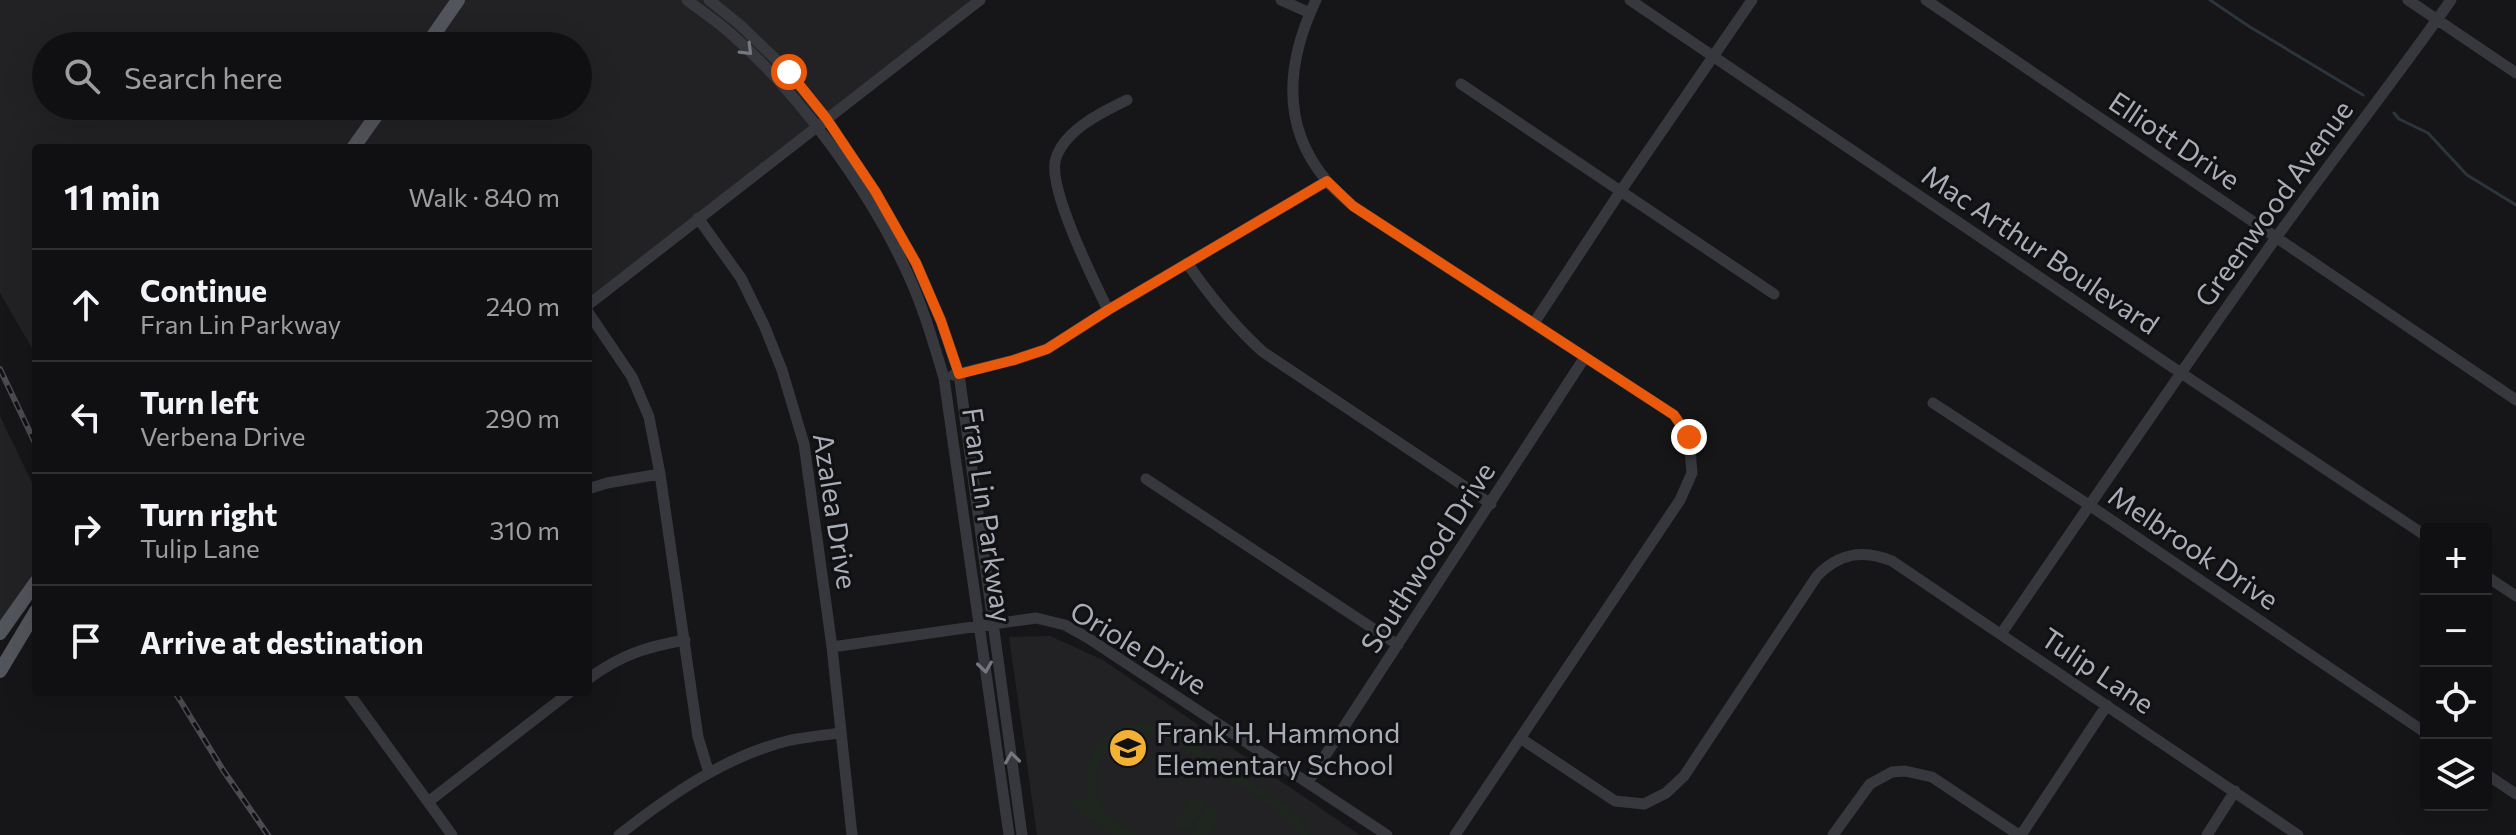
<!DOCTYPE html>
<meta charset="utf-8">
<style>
body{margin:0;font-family:Commissioner,sans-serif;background:#1e1e20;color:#f1f3f6}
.controls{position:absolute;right:24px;bottom:24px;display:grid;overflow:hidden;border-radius:8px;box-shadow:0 8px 32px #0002}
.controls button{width:72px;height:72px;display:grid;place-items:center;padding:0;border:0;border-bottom:2px solid #303032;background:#101012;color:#f1f3f6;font:40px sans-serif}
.stop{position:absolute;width:24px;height:24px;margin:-18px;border:6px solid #ea580c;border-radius:50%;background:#fff}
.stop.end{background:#ea580c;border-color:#fff;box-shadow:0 2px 8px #0008}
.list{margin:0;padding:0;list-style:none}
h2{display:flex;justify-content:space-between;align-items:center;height:104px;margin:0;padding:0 32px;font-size:34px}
h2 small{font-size:26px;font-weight:400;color:#9c9d9f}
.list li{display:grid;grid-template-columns:52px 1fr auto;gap:24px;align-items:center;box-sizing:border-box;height:112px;padding:0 32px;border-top:2px solid #303032}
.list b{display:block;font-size:30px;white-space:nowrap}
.list p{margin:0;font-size:26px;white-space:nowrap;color:#9c9d9f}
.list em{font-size:26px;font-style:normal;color:#9c9d9f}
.icon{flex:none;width:44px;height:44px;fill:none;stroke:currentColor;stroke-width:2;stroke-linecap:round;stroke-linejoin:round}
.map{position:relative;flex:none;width:2516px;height:835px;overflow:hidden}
.search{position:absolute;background:#101012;box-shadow:0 8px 32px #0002;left:32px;top:32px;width:560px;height:88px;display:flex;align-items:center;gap:20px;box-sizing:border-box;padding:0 28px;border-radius:44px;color:#9c9d9f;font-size:30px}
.panel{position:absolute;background:#101012;box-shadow:0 8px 32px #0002;left:32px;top:144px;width:560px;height:552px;border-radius:8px}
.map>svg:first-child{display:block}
.built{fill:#222225;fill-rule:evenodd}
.green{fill:#1e261f}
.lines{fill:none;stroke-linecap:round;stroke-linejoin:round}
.stream{stroke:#2c353c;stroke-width:3}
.minor{stroke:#37383d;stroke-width:11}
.major{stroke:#53555c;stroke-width:14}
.rail-casing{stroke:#4a4c52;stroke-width:6}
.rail{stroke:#111113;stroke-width:3;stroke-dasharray:9;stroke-linecap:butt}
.oneway{stroke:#757881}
.route{stroke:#ea580c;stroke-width:10}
.labels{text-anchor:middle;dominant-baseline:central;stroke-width:6;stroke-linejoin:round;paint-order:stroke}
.street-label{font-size:28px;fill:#a8adb8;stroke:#111113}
.poi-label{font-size:28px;fill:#a8adb8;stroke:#111113;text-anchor:start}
</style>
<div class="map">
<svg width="2516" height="835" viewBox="0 0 2516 835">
<rect width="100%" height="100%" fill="#161618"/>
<!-- built -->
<path class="built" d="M 0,0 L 978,0 L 588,303 L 588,148 L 36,148 L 36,355 L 0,293 ZM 46,46 L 578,46 L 578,106 L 46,106 Z
M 0,416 L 36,491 L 36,576 L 0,627 Z
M 1050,636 L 1103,660 L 1360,835 L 1037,835 L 1009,637 Z"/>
<!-- green -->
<path class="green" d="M 1147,722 L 1172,728 L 1286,805 L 1299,814 L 1311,835 L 1299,835 C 1283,808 1248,791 1222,774 C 1205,763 1188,750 1170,740 C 1163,735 1155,734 1147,733 C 1106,732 1081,781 1107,813 C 1115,822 1128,828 1137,835 L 1112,835 L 1069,806 L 1076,795 L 1089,802 C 1078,758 1102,724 1147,722 Z
M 1193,795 L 1206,803 L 1187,832 L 1174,823 Z
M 1209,805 L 1222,814 L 1209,835 L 1192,835 L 1190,834 Z"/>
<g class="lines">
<!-- stream -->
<path class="stream" d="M 2210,0 L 2250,27 L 2363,95
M 2394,113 L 2399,119 L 2428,133 L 2467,175 L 2516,205"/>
<!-- minor -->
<path class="minor" d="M 687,0 C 701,11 717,21 730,33 C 797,91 868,188 905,268 C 922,303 933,341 944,378 L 1009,835
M 709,0 L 739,24 L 789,72 L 826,118 L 875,191 L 916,263 L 941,321 L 959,374 L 1022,835
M 1281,0 L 1310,13
M 1316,0 C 1287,61 1280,125 1326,180 C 1334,190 1344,198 1353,206 L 1674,415 L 1689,437 L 1692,473 L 1680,500 L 1455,835
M 1630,0 L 2181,373 L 2426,536
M 1926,0 L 2516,400
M 2408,0 L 2516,73
M 1461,84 L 1774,294
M 698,218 L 741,278 L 764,325 L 782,370 L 804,444 L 832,647 L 852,835
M 1187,263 C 1210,296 1233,325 1263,352 L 1491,504
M 588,305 L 980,0
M 1108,310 C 1094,281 1046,186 1056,158 C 1065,130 1102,112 1127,100
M 588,312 L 632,377 L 649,417 L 660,474 L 698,737 L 709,773
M 1534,323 L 1620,192 L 1752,0
M 953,375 L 1014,360 L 1047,349 L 1108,310 L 1327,181
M 1933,403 L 2089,505 L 2426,733
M 1146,479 L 1398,645
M 588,489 L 607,483 L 660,474
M 2486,576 L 2516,596
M 2001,634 C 2093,500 2184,367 2278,235 C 2335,156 2395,79 2451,0
M 832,647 L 1036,618 L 1065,625 L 1088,638 L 1387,835
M 588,679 C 621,655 645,647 685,640
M 348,692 L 452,835
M 1520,738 L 1615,801 L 1644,804 L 1666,793 L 1684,776 L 1817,576 C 1839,553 1863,549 1892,561 L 2298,835
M 2486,774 L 2516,794
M 1308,782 L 1585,357
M 428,802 L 570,692
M 619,835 C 670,795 727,755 791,740 C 807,737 824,735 840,733
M 1833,835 L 1870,784 L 1892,772 L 1905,771 L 1932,777 L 2019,835
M 2021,835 L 2107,705
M 2207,835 L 2235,791"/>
<!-- major -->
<path class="major" d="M 426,46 L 458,0
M 353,148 L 383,106
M 0,633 L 36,582
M 0,671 L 36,611"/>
<defs>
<path id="rail" d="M 0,369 L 36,445
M 175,692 L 223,770 L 268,835"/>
</defs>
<!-- rail casing -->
<use href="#rail" class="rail-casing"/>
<!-- rail -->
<use href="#rail" class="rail"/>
</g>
<!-- one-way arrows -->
<defs><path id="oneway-chevron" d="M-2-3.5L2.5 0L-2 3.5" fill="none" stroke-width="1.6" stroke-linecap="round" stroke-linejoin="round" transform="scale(2)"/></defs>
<g class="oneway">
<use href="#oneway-chevron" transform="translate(747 50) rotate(45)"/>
<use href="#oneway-chevron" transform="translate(985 667) rotate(82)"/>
<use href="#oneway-chevron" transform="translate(1012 758) rotate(-98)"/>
</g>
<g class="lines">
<!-- route -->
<path class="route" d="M 789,72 L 826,118 L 875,191 L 916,263 L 941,321 L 959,374 L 1014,360 L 1047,349 L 1108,310 L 1327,181 L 1353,206 L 1674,415 L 1689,437"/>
</g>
<!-- icons -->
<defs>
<symbol id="school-disc" viewBox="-11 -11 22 22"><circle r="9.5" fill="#f2b134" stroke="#111113"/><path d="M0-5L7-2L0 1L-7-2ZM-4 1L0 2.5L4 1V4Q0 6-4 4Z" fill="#111"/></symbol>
</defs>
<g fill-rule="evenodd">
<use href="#school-disc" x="1106" y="726" width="44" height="44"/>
</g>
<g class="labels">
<!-- street labels -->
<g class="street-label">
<text transform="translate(2175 140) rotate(34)">Elliott Drive</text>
<text transform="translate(2273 203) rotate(-54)">Greenwood Avenue</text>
<text transform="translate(2041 249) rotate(34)">Mac Arthur Boulevard</text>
<text transform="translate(836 511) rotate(81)">Azalea Drive</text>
<text transform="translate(988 515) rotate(82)">Fran Lin Parkway</text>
<text transform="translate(2194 547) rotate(34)">Melbrook Drive</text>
<text transform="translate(1427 557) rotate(-57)">Southwood Drive</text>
<text transform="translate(1139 647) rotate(31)">Oriole Drive</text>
<text transform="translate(2098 670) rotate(34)">Tulip Lane</text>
</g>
<!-- poi labels -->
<g class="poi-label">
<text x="1156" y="732">Frank H. Hammond<tspan x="1156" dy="32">Elementary School</tspan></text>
</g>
</g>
</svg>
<div class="controls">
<button>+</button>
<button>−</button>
<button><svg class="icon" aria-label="locate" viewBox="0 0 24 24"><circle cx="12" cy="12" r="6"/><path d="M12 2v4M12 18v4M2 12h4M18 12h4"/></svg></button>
<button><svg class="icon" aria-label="layers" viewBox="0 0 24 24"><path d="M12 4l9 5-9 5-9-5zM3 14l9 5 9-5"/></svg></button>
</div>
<div class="stop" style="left:789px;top:72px"></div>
<div class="stop end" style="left:1689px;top:437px"></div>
<div class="search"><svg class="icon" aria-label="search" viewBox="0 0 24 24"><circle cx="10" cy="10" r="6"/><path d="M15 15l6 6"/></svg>Search here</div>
<section class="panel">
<h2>11 min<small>Walk · 840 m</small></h2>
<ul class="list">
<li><svg class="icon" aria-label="ahead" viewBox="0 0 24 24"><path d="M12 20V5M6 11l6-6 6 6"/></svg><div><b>Continue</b><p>Fran Lin Parkway</p></div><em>240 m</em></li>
<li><svg class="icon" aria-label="left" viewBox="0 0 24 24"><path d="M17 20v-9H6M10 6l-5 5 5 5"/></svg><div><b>Turn left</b><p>Verbena Drive</p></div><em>290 m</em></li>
<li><svg class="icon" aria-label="right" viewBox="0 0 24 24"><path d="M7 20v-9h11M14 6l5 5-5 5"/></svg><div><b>Turn right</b><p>Tulip Lane</p></div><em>310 m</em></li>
<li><svg class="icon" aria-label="arrive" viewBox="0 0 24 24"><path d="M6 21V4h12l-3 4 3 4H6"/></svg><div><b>Arrive at destination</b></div></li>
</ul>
</section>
</div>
